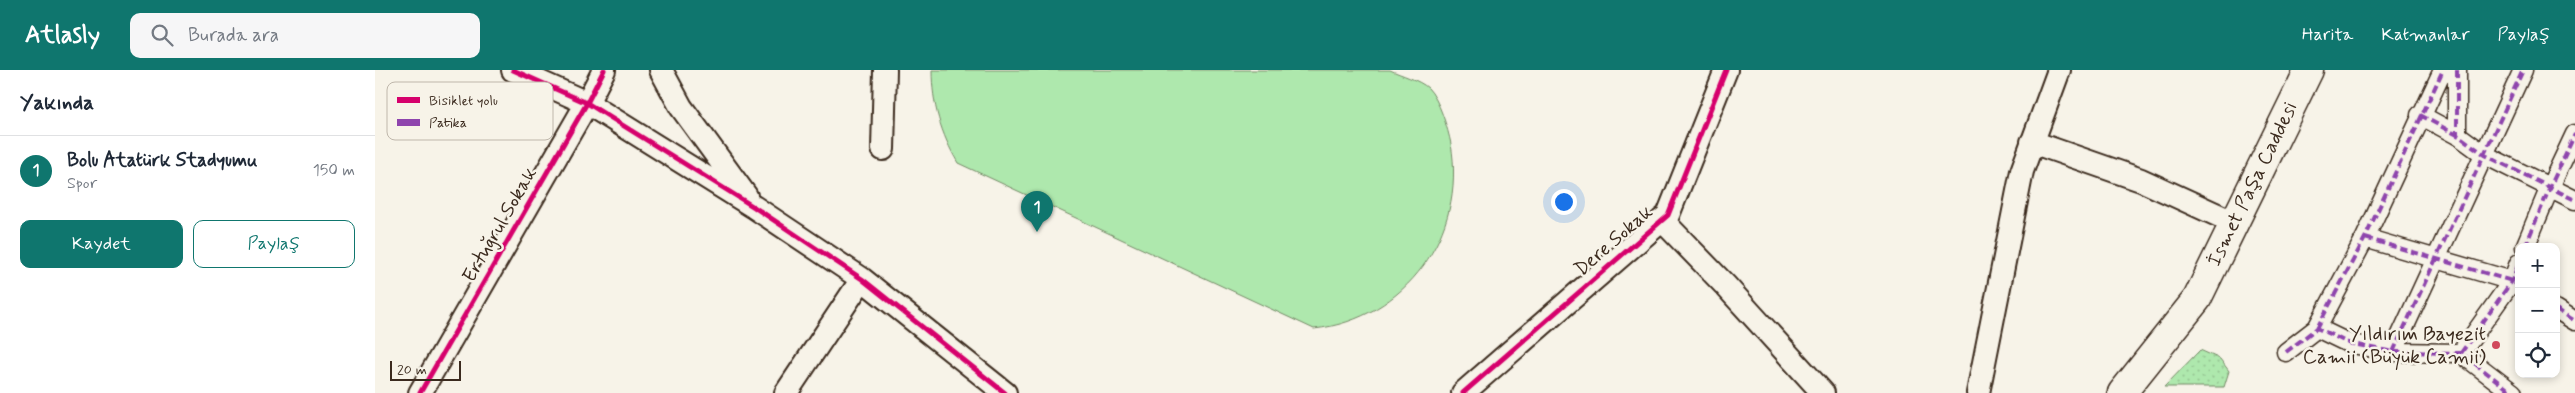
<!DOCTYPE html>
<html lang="tr">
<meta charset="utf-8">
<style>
body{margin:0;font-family:Mynerve,sans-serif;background:#f6f6f7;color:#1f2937}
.controls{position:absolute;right:15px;bottom:15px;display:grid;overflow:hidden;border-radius:10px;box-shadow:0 2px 8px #0003}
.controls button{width:45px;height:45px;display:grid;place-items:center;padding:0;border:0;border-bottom:1px solid #e0e1e3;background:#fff;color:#1f2937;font:25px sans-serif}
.scale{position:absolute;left:15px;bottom:12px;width:71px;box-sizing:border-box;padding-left:5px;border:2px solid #3b2a1e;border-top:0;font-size:14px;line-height:18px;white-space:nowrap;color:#3b2a1e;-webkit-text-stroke:4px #f7f3e8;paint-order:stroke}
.you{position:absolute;left:1188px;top:131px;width:18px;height:18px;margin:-12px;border:4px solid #fff;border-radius:50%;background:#1a73e8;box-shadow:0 0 0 8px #1a73e833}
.badge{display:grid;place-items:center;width:32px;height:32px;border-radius:50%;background:#0f766e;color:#fff;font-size:16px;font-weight:700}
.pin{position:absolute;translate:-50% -41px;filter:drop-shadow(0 1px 2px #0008)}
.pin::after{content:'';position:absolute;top:26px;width:18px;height:15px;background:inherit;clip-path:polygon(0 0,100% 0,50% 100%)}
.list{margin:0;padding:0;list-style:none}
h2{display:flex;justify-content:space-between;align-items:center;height:65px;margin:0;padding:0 20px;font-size:21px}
h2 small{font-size:16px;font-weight:400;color:#747a83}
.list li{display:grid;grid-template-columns:32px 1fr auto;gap:15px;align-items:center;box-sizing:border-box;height:70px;padding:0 20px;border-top:1px solid #e0e1e3}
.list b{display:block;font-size:19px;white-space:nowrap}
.list p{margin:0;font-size:16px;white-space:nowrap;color:#747a83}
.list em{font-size:16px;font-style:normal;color:#747a83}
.actions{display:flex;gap:10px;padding:15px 20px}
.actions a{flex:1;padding:11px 0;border:1px solid #0f766e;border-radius:10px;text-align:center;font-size:18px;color:#0f766e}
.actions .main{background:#0f766e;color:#fff}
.icon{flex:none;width:28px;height:28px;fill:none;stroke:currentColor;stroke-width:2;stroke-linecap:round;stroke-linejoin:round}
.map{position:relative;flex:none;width:2200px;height:323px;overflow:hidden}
header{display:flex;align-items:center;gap:30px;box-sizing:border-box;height:70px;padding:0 25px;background:#0f766e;color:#fff}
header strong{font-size:24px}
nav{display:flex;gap:28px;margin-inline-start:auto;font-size:18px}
.search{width:350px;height:45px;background:#f6f6f7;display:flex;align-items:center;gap:12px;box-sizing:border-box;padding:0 18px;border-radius:10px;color:#747a83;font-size:19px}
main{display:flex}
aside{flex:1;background:#fff}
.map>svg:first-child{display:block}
.grass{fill:url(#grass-dots);stroke:#748966}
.pitch{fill:#aee8ad;stroke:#748966}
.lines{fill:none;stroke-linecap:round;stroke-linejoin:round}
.pedestrian-casing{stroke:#3b2a1e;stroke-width:21}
.minor-casing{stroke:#3b2a1e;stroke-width:26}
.secondary-casing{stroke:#3b2a1e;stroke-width:31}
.pedestrian{stroke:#f7f3e8;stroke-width:18}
.minor{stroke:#f7f3e8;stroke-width:22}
.secondary{stroke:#f7f3e8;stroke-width:28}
.quiet{stroke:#8e44ad;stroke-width:4;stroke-dasharray:8 4;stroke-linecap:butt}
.cycleway-casing{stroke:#f7f3e8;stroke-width:8}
.cycleway{stroke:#d6006c;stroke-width:5}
.poi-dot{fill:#d1495b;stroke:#f7f3e8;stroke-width:2}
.labels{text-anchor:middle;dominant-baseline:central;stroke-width:5;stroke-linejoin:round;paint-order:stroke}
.street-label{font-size:20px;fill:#3b2a1e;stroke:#f7f3e8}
.poi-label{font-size:20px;fill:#3b2a1e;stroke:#f7f3e8;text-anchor:end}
.key{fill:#f7f3e8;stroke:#bfb7ab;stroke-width:1}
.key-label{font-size:14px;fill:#3b2a1e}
</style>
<header>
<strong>Atlasly</strong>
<div class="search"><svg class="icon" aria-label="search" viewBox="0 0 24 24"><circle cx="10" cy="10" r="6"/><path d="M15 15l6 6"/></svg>Burada ara</div>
<nav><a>Harita</a><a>Katmanlar</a><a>Paylaş</a></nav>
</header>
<main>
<aside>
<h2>Yakında<small></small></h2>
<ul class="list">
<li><span class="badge">1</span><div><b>Bolu Atatürk Stadyumu</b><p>Spor</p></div><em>150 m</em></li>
</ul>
<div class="actions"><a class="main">Kaydet</a><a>Paylaş</a></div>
</aside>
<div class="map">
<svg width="2200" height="323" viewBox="0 0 2200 323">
<defs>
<pattern id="grass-dots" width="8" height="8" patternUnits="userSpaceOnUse" patternTransform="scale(1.25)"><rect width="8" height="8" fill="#aee8ad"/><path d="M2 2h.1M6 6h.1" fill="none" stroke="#97c794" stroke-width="1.8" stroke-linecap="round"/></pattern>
</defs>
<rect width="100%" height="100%" fill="#f7f3e8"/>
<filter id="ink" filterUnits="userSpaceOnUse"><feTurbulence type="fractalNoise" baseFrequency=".02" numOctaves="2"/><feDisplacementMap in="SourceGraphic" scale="10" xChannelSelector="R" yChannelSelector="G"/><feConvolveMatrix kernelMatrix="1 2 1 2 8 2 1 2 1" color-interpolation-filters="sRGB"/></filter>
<g filter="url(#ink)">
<!-- grass -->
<path class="grass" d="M 1825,280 L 1845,289 L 1854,301 L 1849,317 L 1789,317 Z"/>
<!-- pitch -->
<path class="pitch" d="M 557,0 L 1015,0 C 1026,5 1044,10 1053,18 C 1064,29 1073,59 1076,74 C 1092,163 1031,249 939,259 L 583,93 C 566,64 557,34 557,0 Z"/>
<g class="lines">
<defs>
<path id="pedestrian" d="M 2082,0 L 2082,65 L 2084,66
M 2045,45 L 2084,66 L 2110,85 L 2200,130
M 1990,168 L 2137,211 L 2144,216
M 2150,177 L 2175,117 L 2200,64
M 2181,239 L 2200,251
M 1942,258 L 1990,168 L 2068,0
M 1911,282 L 1942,258 L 1973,273 L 2018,282 L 2086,283 L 2138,323
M 2018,282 L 2148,0
M 2086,283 L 2137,211 L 2144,193"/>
<path id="minor" d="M 138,0 L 212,33 L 379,137 L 487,209 L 630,323
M 286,0 L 306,37 L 371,126
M 1657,72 L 1766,110 L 1860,153
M 508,79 L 510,0
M 1287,150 L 1350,215 L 1448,323
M 45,323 L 212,33 L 229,0
M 411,323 L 487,209
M 1088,323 L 1293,145 L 1351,0
M 1603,323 L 1647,101 L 1684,0"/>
<path id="secondary" d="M 1747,323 L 1822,229 L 1934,0"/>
</defs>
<!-- pedestrian casing -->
<use href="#pedestrian" class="pedestrian-casing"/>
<!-- minor casing -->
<use href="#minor" class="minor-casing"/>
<!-- secondary casing -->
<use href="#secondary" class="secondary-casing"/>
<!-- pedestrian -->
<use href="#pedestrian" class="pedestrian"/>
<!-- minor -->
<use href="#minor" class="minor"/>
<!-- secondary -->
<use href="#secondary" class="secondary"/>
<!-- quiet -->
<path class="quiet" d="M 2082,0 L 2082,65 L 2084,66
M 2045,45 L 2084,66 L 2110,85 L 2200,130
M 1990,168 L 2137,211 L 2144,216
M 2150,177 L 2175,117 L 2200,64
M 2181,239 L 2200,251
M 1942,258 L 1990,168 L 2068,0
M 1911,282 L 1942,258 L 1973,273 L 2018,282 L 2086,283 L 2138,323
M 2018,282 L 2148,0
M 2086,283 L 2137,211 L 2144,193"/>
<defs>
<path id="cycleway" d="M 138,0 L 212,33 L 379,137 L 487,209 L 630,323
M 45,323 L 212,33 L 229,0
M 1088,323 L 1293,145 L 1351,0"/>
</defs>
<!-- cycleway casing -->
<use href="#cycleway" class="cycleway-casing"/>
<!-- cycleway -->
<use href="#cycleway" class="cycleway"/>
</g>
</g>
<!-- markers -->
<circle class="poi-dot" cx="2121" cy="275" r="5"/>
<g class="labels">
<!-- street labels -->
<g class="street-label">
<text transform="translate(1878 114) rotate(-64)">İsmet Paşa Caddesi</text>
<text transform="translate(125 155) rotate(-60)">Ertuğrul Sokak</text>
<text transform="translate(1239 171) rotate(-41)">Dere Sokak</text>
</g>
<!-- poi labels -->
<g class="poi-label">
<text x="2111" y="264">Yıldırım Bayezit<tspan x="2111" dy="23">Camii (Büyük Camii)</tspan></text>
</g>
</g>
<!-- legend -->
<rect x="12" y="12" width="166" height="58" rx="8" class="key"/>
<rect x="22" y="27" width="23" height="6" fill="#d6006c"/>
<rect x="22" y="49" width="23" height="7" fill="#8e44ad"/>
<g class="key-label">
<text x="54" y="35">Bisiklet yolu</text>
<text x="54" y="57">Patika</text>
</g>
</svg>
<div class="controls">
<button>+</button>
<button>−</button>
<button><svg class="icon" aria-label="locate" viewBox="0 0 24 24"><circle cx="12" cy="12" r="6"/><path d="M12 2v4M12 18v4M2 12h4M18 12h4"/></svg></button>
</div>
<div class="scale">20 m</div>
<div class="you"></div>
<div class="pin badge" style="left:662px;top:162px">1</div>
</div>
</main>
